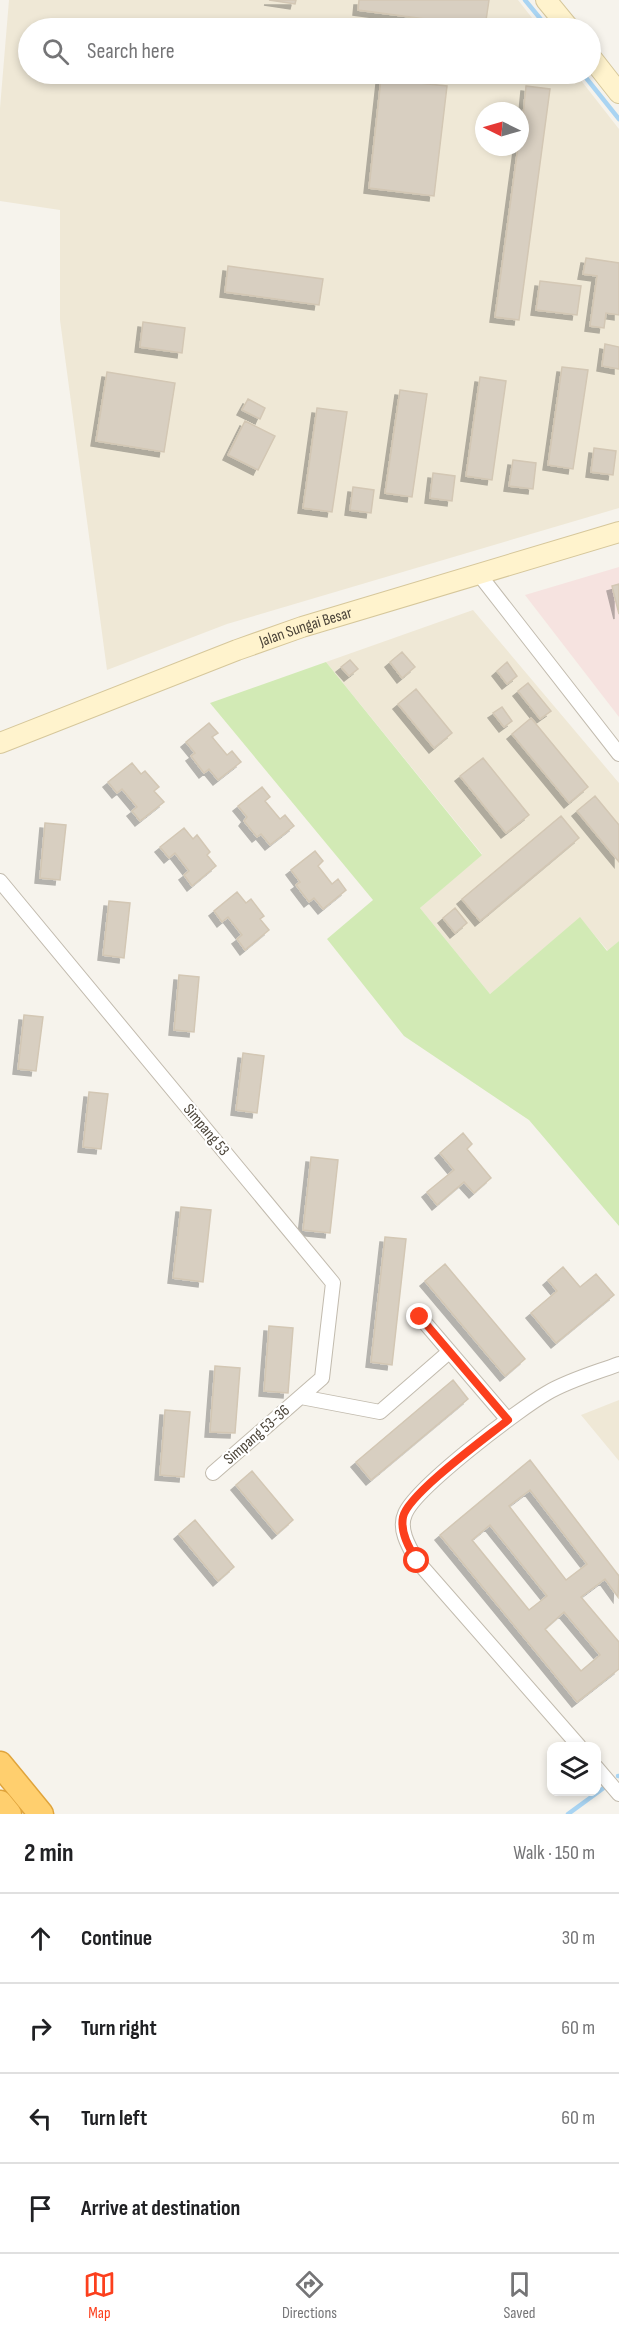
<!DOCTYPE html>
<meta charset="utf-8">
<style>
body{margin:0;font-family:"Sofia Sans Condensed",sans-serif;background:#f6f6f6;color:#202124}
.controls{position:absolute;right:18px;bottom:18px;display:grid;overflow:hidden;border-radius:12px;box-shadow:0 3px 9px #0003}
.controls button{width:54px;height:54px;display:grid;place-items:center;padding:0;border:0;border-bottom:2px solid #e0e0e0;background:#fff;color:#202124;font:30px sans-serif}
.compass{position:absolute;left:475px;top:102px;width:54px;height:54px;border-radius:50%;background:#fff;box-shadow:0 3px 9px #0003;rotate:275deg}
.stop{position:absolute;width:18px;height:18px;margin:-14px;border:4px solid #fc3f1d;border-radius:50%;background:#fff}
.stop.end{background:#fc3f1d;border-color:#fff;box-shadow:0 2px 6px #0008}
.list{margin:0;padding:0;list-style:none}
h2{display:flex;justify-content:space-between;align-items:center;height:78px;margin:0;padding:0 24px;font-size:26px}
h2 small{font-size:20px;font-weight:400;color:#757577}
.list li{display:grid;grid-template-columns:39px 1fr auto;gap:18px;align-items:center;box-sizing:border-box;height:90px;padding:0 24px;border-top:2px solid #e0e0e0}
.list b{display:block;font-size:22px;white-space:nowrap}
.list em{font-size:20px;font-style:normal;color:#757577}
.icon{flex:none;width:33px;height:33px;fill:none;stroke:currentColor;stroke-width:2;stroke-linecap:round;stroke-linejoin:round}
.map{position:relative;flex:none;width:619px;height:1814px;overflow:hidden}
.search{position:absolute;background:#fff;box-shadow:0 3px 9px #0003;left:18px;right:18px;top:18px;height:66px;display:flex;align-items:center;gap:15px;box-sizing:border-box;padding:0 21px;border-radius:33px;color:#757577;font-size:22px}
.sheet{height:438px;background:#fff}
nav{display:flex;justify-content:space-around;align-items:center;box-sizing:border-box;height:84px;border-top:2px solid #e0e0e0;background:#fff;font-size:16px;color:#757577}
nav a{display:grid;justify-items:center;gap:3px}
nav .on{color:#fc3f1d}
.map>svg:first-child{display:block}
.education{fill:#efe8d6;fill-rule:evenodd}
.medical{fill:#f6e3e0}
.green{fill:#d2eab5}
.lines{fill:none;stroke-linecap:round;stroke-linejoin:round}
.stream{stroke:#a9d4f2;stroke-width:4.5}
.building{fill:#d8cfc1;stroke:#d3c7b4;stroke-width:1.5;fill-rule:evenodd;filter:url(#shadow)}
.street-casing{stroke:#c2bbae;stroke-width:16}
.secondary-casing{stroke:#d6c79b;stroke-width:22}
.highway-casing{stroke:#e0a43c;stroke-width:27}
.street{stroke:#fff;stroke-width:14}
.secondary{stroke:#fff3cd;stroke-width:20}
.highway{stroke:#ffcf6e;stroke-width:24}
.route{stroke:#fc3f1d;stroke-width:8}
.labels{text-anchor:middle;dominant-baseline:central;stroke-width:4.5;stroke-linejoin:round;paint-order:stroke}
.street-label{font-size:16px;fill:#4b4439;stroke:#fff}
</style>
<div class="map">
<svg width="619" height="1814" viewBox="0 0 619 1814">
<defs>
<filter id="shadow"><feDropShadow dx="-5" dy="5" stdDeviation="0" flood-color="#0004"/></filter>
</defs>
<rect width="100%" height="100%" fill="#f6f3ec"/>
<!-- education -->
<path class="education" d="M 9,0 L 518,0 L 540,28 L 28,28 L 28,74 L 576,74 L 619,129 L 619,508 L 227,624 L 107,670 L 60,320 L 60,210 L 0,201 L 0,108 ZM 484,111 L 520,111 L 520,147 L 484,147 Z
M 473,610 L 619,783 L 619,941 L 608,951 L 580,918 L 490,994 L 420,908 L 482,854 L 326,662 Z
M 619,1400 L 619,1461 L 581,1415 Z"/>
<!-- medical -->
<path class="medical" d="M 619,567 L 619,717 L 525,595 Z"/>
<!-- green -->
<path class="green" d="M 326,662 L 482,855 L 420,908 L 490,994 L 580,917 L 607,951 L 619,941 L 619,1226 L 529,1120 L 404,1036 L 327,939 L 373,900 L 210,703 Z"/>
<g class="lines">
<!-- stream -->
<path class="stream" d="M 525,0 L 548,28
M 583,74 L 619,119
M 618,1776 L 619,1776
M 568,1814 L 605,1787"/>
</g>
<!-- building -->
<path class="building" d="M 269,0 L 296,0 L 295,4 Z
M 359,0 L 489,0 L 485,27 L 358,10 Z
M 381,79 L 447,86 L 434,196 L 369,188 Z
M 526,86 L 550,89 L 519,320 L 495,317 L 518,147 L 520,147 Z
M 586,258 L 619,263 L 619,315 L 606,313 L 604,328 L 590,326 L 597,276 L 583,274 Z
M 228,266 L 323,279 L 319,305 L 225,292 Z
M 540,281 L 581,286 L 577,315 L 536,310 Z
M 143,322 L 185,328 L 182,353 L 140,347 Z
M 605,344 L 619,347 L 619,369 L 602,366 Z
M 562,367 L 588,370 L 573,469 L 548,465 Z
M 107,372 L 175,383 L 164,452 L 96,441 Z
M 480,377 L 506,381 L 492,480 L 466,476 Z
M 400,390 L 427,394 L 412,497 L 385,493 Z
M 248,399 L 265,408 L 260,419 L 242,410 Z
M 317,408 L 347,412 L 332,512 L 303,508 Z
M 245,421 L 275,436 L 258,470 L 228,455 Z
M 594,448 L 616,451 L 613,475 L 591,472 Z
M 513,460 L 536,463 L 533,489 L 509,486 Z
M 433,473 L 455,476 L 452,501 L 430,498 Z
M 353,487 L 374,490 L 371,513 L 350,510 Z
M 619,584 L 619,614 L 612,586 Z
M 402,652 L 415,667 L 402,678 L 390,662 Z
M 350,660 L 358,669 L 349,676 L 341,667 Z
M 507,662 L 517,676 L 507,684 L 497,671 Z
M 528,683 L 551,711 L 540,719 L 518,691 Z
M 416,689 L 452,733 L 434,748 L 398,704 Z
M 502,707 L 512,721 L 504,727 L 493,713 Z
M 531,718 L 588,787 L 569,803 L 512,734 Z
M 209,723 L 218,733 L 212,737 L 227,755 L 232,751 L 241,762 L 218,780 L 209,769 L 204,773 L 191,756 L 195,753 L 186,742 Z
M 483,758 L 529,815 L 506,833 L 460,776 Z
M 132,763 L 141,774 L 145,771 L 159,787 L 154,791 L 164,802 L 140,821 L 132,811 L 137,807 L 122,789 L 117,793 L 108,782 Z
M 262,787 L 270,797 L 265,801 L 280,819 L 285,815 L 294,826 L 270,845 L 261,834 L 257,837 L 244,821 L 247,817 L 238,806 Z
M 595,796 L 619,825 L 619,862 L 577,811 Z
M 561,816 L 579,838 L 480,921 L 462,899 Z
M 45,823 L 66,825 L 60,880 L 40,878 Z
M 184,828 L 193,839 L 197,835 L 210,852 L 207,855 L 216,866 L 192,886 L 184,875 L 189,871 L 175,853 L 169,858 L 160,847 Z
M 315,851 L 323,861 L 318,866 L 332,884 L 338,879 L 346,890 L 323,909 L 314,898 L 309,902 L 296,885 L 300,882 L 291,870 Z
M 237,892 L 246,903 L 251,899 L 264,916 L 260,919 L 269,930 L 245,950 L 237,939 L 242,935 L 228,917 L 222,922 L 214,911 Z
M 109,901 L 130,903 L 124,958 L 103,955 Z
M 455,908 L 467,923 L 455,933 L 443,918 Z
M 179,975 L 199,977 L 194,1032 L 174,1030 Z
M 24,1015 L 43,1017 L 36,1071 L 18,1069 Z
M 243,1053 L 264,1056 L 257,1113 L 236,1110 Z
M 89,1092 L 108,1094 L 101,1149 L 83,1147 Z
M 463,1133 L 472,1144 L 467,1149 L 491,1178 L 474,1193 L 464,1182 L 437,1205 L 427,1192 L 454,1170 L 440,1153 Z
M 311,1157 L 338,1160 L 330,1233 L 303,1230 Z
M 181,1207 L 211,1210 L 203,1282 L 173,1278 Z
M 385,1237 L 406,1239 L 392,1365 L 371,1362 Z
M 445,1264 L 525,1359 L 505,1376 L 425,1281 Z
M 563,1267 L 580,1287 L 596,1274 L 614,1295 L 556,1343 L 531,1313 L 557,1291 L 548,1280 Z
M 269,1326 L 293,1328 L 288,1393 L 264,1391 Z
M 215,1366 L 240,1368 L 235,1433 L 210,1432 Z
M 453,1380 L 468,1399 L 371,1480 L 356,1462 Z
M 165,1410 L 190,1412 L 184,1477 L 160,1475 Z
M 530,1460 L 619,1576 L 618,1597 L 605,1579 L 581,1597 L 619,1642 L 619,1669 L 577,1702 L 440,1535 ZM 530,1490 L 587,1564 L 566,1580 L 509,1506 ZM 490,1525 L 547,1596 L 529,1610 L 472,1540 ZM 564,1612 L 600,1655 L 581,1671 L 545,1629 Z
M 252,1471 L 293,1520 L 277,1534 L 236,1485 Z
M 195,1520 L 234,1567 L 218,1581 L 179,1534 Z"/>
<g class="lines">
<defs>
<path id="street" d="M 478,573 L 619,754
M 0,881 L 333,1283 L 322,1378 L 213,1473
M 420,1317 L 508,1420
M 301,1397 L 380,1412 L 449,1352
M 579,1746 L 417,1561 C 409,1547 398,1529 405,1514 C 415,1488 519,1409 547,1393 C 569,1380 595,1373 619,1364
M 596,1767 L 619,1794"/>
<g id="secondary">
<path d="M 546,0 L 569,28"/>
<path d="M 590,56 L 619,93"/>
<path id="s1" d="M 0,743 L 237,650 L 302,627 L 619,532"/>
</g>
<path id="highway" d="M 0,1764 L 41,1814
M 0,1803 L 9,1814"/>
</defs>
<!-- street casing -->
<use href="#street" class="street-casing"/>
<!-- secondary casing -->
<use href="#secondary" class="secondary-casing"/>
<!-- highway casing -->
<use href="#highway" class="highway-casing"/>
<!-- street -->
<use href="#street" class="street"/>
<!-- secondary -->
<use href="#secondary" class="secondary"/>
<!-- highway -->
<use href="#highway" class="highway"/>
</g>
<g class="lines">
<!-- route -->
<path class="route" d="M 417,1561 C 409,1548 400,1532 403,1517 C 408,1494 487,1437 508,1420 L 420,1317"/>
</g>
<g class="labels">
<!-- street labels -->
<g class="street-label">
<text stroke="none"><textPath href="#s1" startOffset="327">Jalan Sungai Besar</textPath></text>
<text transform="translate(206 1130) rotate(50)">Simpang 53</text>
<text transform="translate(257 1435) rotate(-41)">Simpang 53-36</text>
</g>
</g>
</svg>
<div class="controls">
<button><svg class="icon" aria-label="layers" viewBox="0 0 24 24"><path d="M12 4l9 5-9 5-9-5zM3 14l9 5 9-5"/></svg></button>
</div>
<svg class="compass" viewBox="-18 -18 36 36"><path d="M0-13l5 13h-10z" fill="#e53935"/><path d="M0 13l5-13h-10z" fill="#757577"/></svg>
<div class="stop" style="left:417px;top:1561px"></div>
<div class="stop end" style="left:420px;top:1317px"></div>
<div class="search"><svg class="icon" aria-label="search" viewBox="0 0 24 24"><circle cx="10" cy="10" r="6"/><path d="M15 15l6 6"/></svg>Search here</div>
</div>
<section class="sheet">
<h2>2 min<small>Walk · 150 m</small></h2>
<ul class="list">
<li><svg class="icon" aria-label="ahead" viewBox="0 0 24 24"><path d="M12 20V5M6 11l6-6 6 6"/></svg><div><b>Continue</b></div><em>30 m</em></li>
<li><svg class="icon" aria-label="right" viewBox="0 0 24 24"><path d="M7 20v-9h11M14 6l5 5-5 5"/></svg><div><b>Turn right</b></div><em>60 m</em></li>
<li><svg class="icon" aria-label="left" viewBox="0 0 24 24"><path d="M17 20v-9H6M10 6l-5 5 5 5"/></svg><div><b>Turn left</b></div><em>60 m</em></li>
<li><svg class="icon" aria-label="arrive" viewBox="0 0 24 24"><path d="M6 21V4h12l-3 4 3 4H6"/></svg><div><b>Arrive at destination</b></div></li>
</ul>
</section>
<nav>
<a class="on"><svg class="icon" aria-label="map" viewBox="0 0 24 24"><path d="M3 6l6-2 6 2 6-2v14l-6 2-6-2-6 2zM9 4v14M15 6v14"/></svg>Map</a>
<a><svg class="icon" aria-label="directions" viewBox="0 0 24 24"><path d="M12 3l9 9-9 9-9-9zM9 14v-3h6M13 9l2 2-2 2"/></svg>Directions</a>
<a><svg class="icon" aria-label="saved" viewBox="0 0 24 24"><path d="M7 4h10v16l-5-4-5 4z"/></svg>Saved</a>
</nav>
